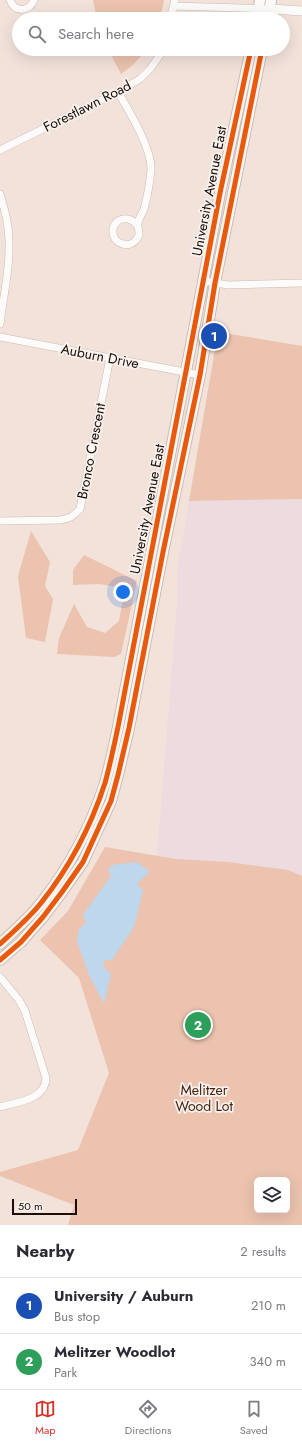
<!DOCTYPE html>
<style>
body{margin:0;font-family:Jost,sans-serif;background:#f7f7f7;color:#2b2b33}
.controls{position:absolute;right:12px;bottom:12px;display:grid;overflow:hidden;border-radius:6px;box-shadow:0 4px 16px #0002}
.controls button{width:36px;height:36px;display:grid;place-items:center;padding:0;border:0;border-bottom:1px solid #e1e1e2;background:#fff;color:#2b2b33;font:20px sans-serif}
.scale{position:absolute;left:12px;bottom:10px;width:65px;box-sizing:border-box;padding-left:4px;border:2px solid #1a0e07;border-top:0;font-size:11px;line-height:14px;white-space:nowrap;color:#1a0e07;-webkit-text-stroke:3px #f9f1ed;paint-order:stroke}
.you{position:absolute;left:123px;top:592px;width:14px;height:14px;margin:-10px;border:3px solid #fff;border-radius:50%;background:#1a73e8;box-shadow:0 0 0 6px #1a73e833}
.badge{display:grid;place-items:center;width:26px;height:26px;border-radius:50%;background:#d93025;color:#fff;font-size:13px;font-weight:700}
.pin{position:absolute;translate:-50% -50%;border:2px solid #fff;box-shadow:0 1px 4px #0006}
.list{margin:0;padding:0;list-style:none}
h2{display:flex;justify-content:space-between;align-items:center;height:52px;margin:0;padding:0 16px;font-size:17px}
h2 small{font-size:13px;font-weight:400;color:#7c7c81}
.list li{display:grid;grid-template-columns:26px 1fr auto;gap:12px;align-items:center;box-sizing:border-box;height:56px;padding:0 16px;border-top:1px solid #e1e1e2}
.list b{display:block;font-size:15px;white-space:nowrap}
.list p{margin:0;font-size:13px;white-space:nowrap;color:#7c7c81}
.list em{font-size:13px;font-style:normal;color:#7c7c81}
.icon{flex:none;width:22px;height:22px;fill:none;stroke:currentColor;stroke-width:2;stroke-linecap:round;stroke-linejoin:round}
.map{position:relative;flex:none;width:302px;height:1225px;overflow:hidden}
.search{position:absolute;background:#fff;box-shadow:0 4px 16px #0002;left:12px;right:12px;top:12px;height:44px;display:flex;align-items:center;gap:10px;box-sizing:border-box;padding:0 14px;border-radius:22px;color:#7c7c81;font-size:15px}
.sheet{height:164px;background:#fff}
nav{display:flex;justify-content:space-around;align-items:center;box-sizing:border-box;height:56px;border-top:1px solid #e1e1e2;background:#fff;font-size:11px;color:#7c7c81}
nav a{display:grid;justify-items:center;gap:2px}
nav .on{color:#d93025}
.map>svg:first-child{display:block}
.industrial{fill:#eedbdf}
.green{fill:#ebc3ae;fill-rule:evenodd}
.water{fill:#bed7ed}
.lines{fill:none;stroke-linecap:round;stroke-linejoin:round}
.minor-casing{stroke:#c9bcb5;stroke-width:8}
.tertiary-casing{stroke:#c9bcb5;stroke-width:10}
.secondary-casing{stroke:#c9bcb5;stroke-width:12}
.minor{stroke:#fdfbf9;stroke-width:7}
.tertiary{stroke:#fdfbf9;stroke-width:9}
.secondary{stroke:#fdfbf9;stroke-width:10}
.cycleway-casing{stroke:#f9f1ed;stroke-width:8}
.cycleway{stroke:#e8590c;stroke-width:5}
.labels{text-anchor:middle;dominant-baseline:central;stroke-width:3.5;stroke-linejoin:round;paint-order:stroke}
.street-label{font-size:14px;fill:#1a0e07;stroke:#f9f1ed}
.park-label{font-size:14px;fill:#442412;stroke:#f9f1ed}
</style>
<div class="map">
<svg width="302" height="1225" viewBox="0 0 302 1225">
<rect width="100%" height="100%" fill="#f2e2da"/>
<!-- industrial -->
<path class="industrial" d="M 302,499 L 302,880 L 157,856 L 177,605 L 177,571 L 189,501 Z"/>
<!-- green -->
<path class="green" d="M 93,0 L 164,0 L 160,19 L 97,19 Z
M 108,49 L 147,49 L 134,64 L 121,74 Z
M 218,332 L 302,346 L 302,499 L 189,501 Z
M 31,531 L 50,562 L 45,586 L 53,599 L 45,642 L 26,638 L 18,576 Z
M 84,555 L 137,581 L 121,654 L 114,657 L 57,654 L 59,638 L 74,604 L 87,627 L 105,633 L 119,621 L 125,588 L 99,584 L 73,585 L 73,570 Z
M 105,847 L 176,859 L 228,862 L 288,870 L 302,876 L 302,1225 L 68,1225 L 74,1205 L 0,1176 L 0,1172 L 78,1150 L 109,1073 L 79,978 L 40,940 L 68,911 ZM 257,1180 L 287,1180 L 287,1210 L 257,1210 Z"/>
<!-- water -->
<path class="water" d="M 136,862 L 150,871 L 137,884 L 143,890 L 134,927 L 112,960 L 105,960 L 103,966 L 111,974 L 104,1004 L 89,975 L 77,941 L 79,929 L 86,922 L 83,915 L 111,876 L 108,870 L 112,865 Z"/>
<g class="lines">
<defs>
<path id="minor" d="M 10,0 C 15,13 29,12 34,0
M 174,6 L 270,9
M 170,19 L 175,0
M 118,92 C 129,111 152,148 151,170 C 150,181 147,198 144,209 C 142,214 139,218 138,223 C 137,229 142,234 136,240 C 133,244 127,246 123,244 C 119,243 115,240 114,237 C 108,221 127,212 137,225
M 0,150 L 118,92 L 140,79 L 150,69 L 160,55 L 162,49
M 0,194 C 3,205 7,216 8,228 C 12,260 4,292 0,324
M 204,281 L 228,285 L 302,283
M 0,337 L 200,375
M 0,521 L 60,520 C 69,519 74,516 80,509 L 110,358
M 0,977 L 19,1000 L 25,1011 L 46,1078 C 45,1100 17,1102 0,1107"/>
<path id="tertiary" d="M 270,9 L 302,11"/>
<path id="secondary" d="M 257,19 L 260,0
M 268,19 L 271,0
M 0,944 C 14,931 29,918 41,903 C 69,868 91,826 105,783 C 110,765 114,746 118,727 L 220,193 L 251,49
M 0,960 L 21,942 L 43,917 L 62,892 L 83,862 L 111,801 L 118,775 L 129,728 L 163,552 L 200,375 L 215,283 L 262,49"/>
</defs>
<!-- minor casing -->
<use href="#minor" class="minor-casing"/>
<!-- tertiary casing -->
<use href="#tertiary" class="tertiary-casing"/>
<!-- secondary casing -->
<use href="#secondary" class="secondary-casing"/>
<!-- minor -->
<use href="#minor" class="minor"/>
<!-- tertiary -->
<use href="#tertiary" class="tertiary"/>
<!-- secondary -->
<use href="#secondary" class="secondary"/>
<defs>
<path id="cycleway" d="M 0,944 C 14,931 29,918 41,903 C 69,868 91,826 105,783 C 110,765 114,746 118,727 L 220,193 L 251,49
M 0,960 L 21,942 L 43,917 L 62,892 L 83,862 L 111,801 L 118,775 L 129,728 L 163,552 L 200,375 L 215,283 L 262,49"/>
</defs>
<!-- cycleway casing -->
<use href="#cycleway" class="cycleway-casing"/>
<!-- cycleway -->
<use href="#cycleway" class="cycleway"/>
</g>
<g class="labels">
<!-- street labels -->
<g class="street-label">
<text transform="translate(87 106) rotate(-27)">Forestlawn Road</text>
<text transform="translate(209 191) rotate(-79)">University Avenue East</text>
<text transform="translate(100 356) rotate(11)">Auburn Drive</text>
<text transform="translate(91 451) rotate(-79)">Bronco Crescent</text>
<text transform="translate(147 509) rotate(-79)">University Avenue East</text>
</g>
<!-- park labels -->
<g class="park-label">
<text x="204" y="1090">Melitzer<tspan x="204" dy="16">Wood Lot</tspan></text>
</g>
</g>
</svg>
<div class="controls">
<button><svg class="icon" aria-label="layers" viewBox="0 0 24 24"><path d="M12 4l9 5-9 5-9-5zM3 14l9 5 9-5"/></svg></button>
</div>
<div class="scale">50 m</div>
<div class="you"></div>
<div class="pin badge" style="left:214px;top:336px;background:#1a4fb4">1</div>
<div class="pin badge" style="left:198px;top:1025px;background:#2e9e5b">2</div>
<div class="search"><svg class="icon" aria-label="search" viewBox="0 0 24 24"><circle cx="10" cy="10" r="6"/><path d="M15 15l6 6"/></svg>Search here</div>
</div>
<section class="sheet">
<h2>Nearby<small>2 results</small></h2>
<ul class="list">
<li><span class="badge" style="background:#1a4fb4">1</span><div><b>University / Auburn</b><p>Bus stop</p></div><em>210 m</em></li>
<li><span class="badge" style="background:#2e9e5b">2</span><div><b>Melitzer Woodlot</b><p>Park</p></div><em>340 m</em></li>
</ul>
</section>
<nav>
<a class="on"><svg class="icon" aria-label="map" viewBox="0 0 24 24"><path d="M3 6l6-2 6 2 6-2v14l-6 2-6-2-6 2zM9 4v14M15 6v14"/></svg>Map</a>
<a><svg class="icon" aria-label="directions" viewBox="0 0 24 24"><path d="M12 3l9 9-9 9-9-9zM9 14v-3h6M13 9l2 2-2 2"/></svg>Directions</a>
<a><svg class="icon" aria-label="saved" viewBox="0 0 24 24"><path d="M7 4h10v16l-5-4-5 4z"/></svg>Saved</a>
</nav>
